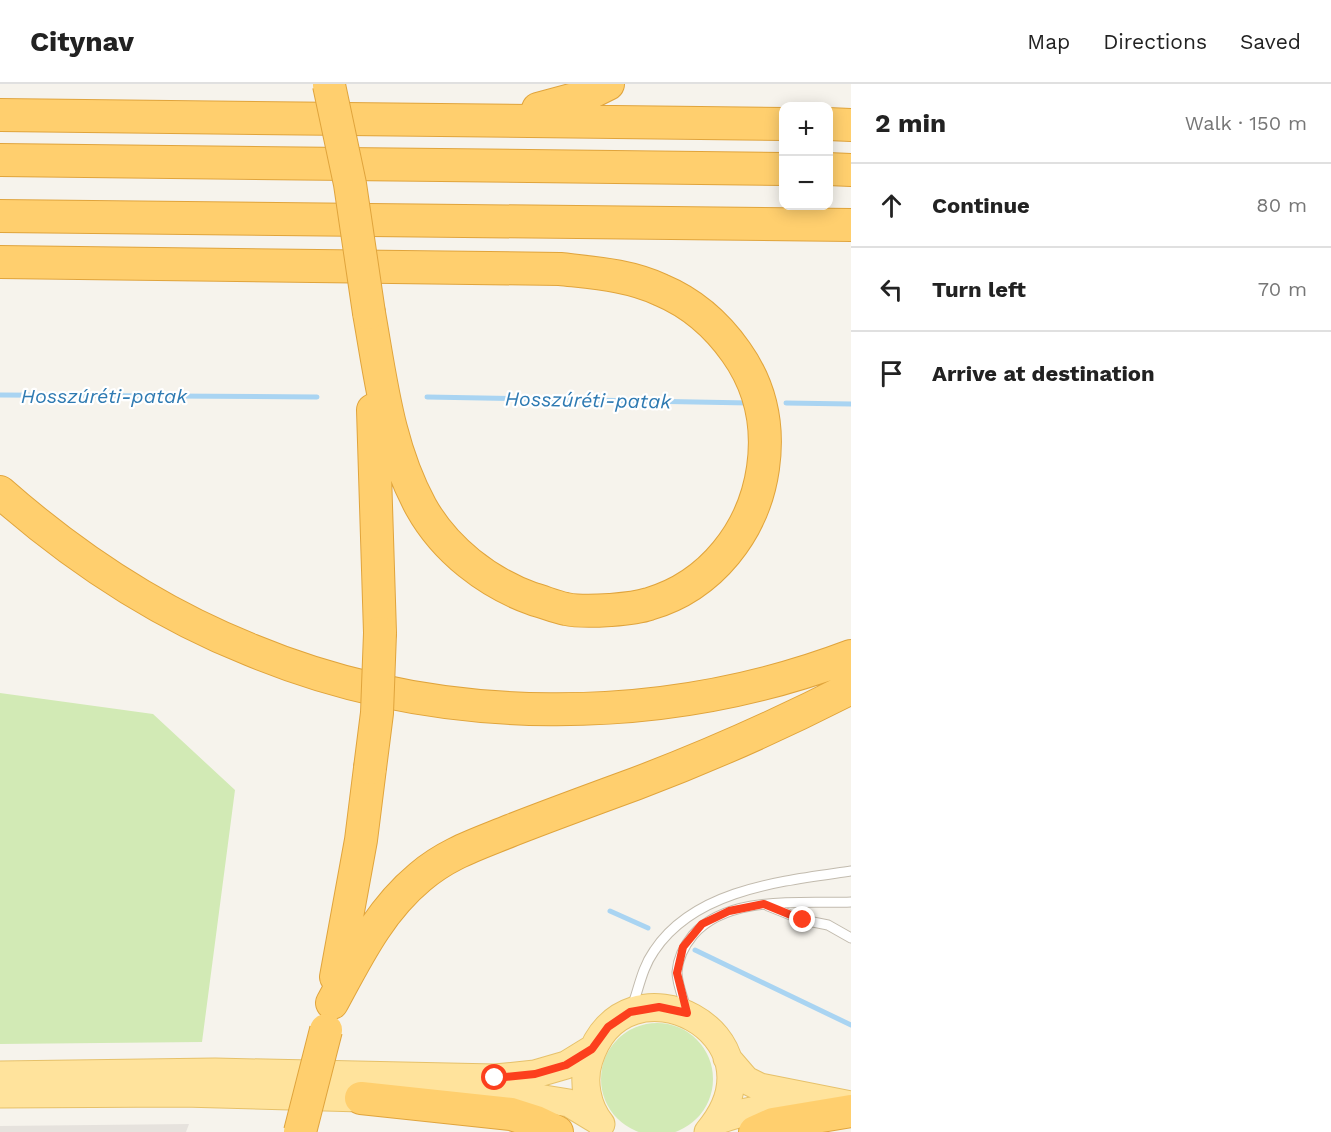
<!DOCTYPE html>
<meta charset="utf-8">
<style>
body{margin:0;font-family:"Work Sans",sans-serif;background:#f2f2f2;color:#222}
.controls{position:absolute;right:18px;top:18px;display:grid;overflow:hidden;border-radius:12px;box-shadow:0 3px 15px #0003}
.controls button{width:54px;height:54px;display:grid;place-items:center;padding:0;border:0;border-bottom:2px solid #e0e0e0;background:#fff;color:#222;font:30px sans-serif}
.stop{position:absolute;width:18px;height:18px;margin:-14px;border:4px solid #fc3f1d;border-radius:50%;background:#fff}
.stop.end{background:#fc3f1d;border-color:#fff;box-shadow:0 2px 6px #0008}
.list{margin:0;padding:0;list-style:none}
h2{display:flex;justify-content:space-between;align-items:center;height:78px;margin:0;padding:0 24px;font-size:26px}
h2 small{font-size:20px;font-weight:400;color:#767676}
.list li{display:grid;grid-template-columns:39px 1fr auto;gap:18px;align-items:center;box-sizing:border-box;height:84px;padding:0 24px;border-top:2px solid #e0e0e0}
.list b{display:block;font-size:22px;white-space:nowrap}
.list em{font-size:20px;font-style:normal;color:#767676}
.icon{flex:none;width:33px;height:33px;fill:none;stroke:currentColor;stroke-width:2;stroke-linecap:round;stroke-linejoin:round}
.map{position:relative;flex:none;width:851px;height:1048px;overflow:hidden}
header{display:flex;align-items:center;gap:36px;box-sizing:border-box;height:84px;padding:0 30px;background:#fff;border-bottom:2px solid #e0e0e0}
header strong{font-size:28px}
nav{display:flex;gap:33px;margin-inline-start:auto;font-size:21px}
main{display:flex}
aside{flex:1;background:#fff}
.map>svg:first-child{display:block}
.industrial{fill:#e6e2dd}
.green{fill:#d2eab5}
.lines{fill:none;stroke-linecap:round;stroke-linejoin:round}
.stream{stroke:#a9d4f2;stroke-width:5}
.lane-casing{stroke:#c2bbae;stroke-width:11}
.primary-casing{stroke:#e6c16a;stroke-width:29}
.highway-casing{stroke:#e0a43c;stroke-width:34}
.lane{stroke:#fff;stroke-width:9}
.primary{stroke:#ffe39c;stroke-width:27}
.highway{stroke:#ffcf6e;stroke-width:32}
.highway-bridge-casing{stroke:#e0a43c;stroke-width:34;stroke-linecap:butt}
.highway-bridge{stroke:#ffcf6e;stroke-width:32}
.route{stroke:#fc3f1d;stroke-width:8}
.labels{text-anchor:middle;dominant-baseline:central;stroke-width:4.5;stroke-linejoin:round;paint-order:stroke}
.water-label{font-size:20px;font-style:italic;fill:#2e7ab2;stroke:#fff}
</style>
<header>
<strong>Citynav</strong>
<nav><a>Map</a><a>Directions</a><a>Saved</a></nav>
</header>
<main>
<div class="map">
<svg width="851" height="1048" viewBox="0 0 851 1048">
<rect width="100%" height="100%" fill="#f6f3ec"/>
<!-- industrial -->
<path class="industrial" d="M 189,1040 L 186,1048 L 0,1048 L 0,1042 Z"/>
<!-- green -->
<path class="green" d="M 0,609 L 153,630 L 235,706 L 202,958 L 0,960 Z
M601 995a56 56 0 1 1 112 0a56 56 0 1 1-112 0Z"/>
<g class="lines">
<!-- stream -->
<path class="stream" d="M 0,311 L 317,313
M 427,313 L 749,319
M 786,319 L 851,320
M 610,827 L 648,844
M 695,866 L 851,941"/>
<defs>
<path id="lane" d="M 768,822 L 803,836 L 828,841 L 851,854
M 632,923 C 639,904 642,884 654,867 C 695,805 783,797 851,787
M 687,928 C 684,916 677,900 677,888 C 678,873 684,862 693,851 C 728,810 802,820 851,818"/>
<path id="primary" d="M 727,974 L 746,996 L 760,1003 L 851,1021
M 0,991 L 215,988 L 495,994 L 535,990 L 566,981 L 592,965
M 0,1010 L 183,1009 L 361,1014 L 382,1013
M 447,1010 L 532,1013 L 569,1019 L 597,1036
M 719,1036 C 751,1024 772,1024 806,1024
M 601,1040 C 587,1023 582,997 589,976 C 624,865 791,950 708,1048"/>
<path id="highway" d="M 538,25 L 582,13 L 608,0
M 0,31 L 784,40
M 828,40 L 851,41
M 0,76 L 784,85
M 828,85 L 851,86
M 0,132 L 851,141
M 0,178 L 560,185 C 595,189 629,191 661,206 C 692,219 717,241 736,268 C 761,303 769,342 763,384 C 754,447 711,502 649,520 C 637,524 623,525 610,526 C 596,527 580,528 566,525 C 555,523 544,518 533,515 C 488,499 445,466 421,423 C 388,363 381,296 369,229
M 373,326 L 380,549
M 0,408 C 75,474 158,529 251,566 C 439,644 661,644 851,572
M 336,893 L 361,756 L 370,684
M 332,919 C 357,873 379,827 420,793 C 448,769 478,760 512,746 C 553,730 594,715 635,700 C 709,672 781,640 851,604
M 361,1014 L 511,1030 L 536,1038 L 557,1048
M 755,1048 L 773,1040 L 851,1027"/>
</defs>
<!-- lane casing -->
<use href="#lane" class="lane-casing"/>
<!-- primary casing -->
<use href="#primary" class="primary-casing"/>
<!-- highway casing -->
<use href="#highway" class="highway-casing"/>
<!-- lane -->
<use href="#lane" class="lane"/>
<!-- primary -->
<use href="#primary" class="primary"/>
<!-- highway -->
<use href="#highway" class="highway"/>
<defs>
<path id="highway-bridge" d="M 329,1 L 350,100 L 369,229
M 370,684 L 377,629 L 380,549
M 300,1048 L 326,946"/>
</defs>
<!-- highway-bridge casing -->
<use href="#highway-bridge" class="highway-bridge-casing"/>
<!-- highway-bridge -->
<use href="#highway-bridge" class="highway-bridge"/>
</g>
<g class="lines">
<!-- route -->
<path class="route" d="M 495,994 L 535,990 L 566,981 L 592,965 L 608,943 L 630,928 L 659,923 L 687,929 L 677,889 L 683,863 L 702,840 L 729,827 L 764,820 L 803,836"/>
</g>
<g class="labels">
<!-- water labels -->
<g class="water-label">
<text x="104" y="312">Hosszúréti-patak</text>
<text transform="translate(588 316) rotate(1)">Hosszúréti-patak</text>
</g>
</g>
</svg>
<div class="controls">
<button>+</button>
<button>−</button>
</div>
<div class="stop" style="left:495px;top:994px"></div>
<div class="stop end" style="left:803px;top:836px"></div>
</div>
<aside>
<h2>2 min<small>Walk · 150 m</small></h2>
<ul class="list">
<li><svg class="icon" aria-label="ahead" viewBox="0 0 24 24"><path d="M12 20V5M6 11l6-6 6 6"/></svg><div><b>Continue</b></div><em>80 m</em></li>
<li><svg class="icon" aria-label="left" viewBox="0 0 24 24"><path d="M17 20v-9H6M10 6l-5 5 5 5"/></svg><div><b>Turn left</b></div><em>70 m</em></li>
<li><svg class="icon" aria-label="arrive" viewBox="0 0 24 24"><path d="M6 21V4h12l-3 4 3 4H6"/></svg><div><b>Arrive at destination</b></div></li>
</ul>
</aside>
</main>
